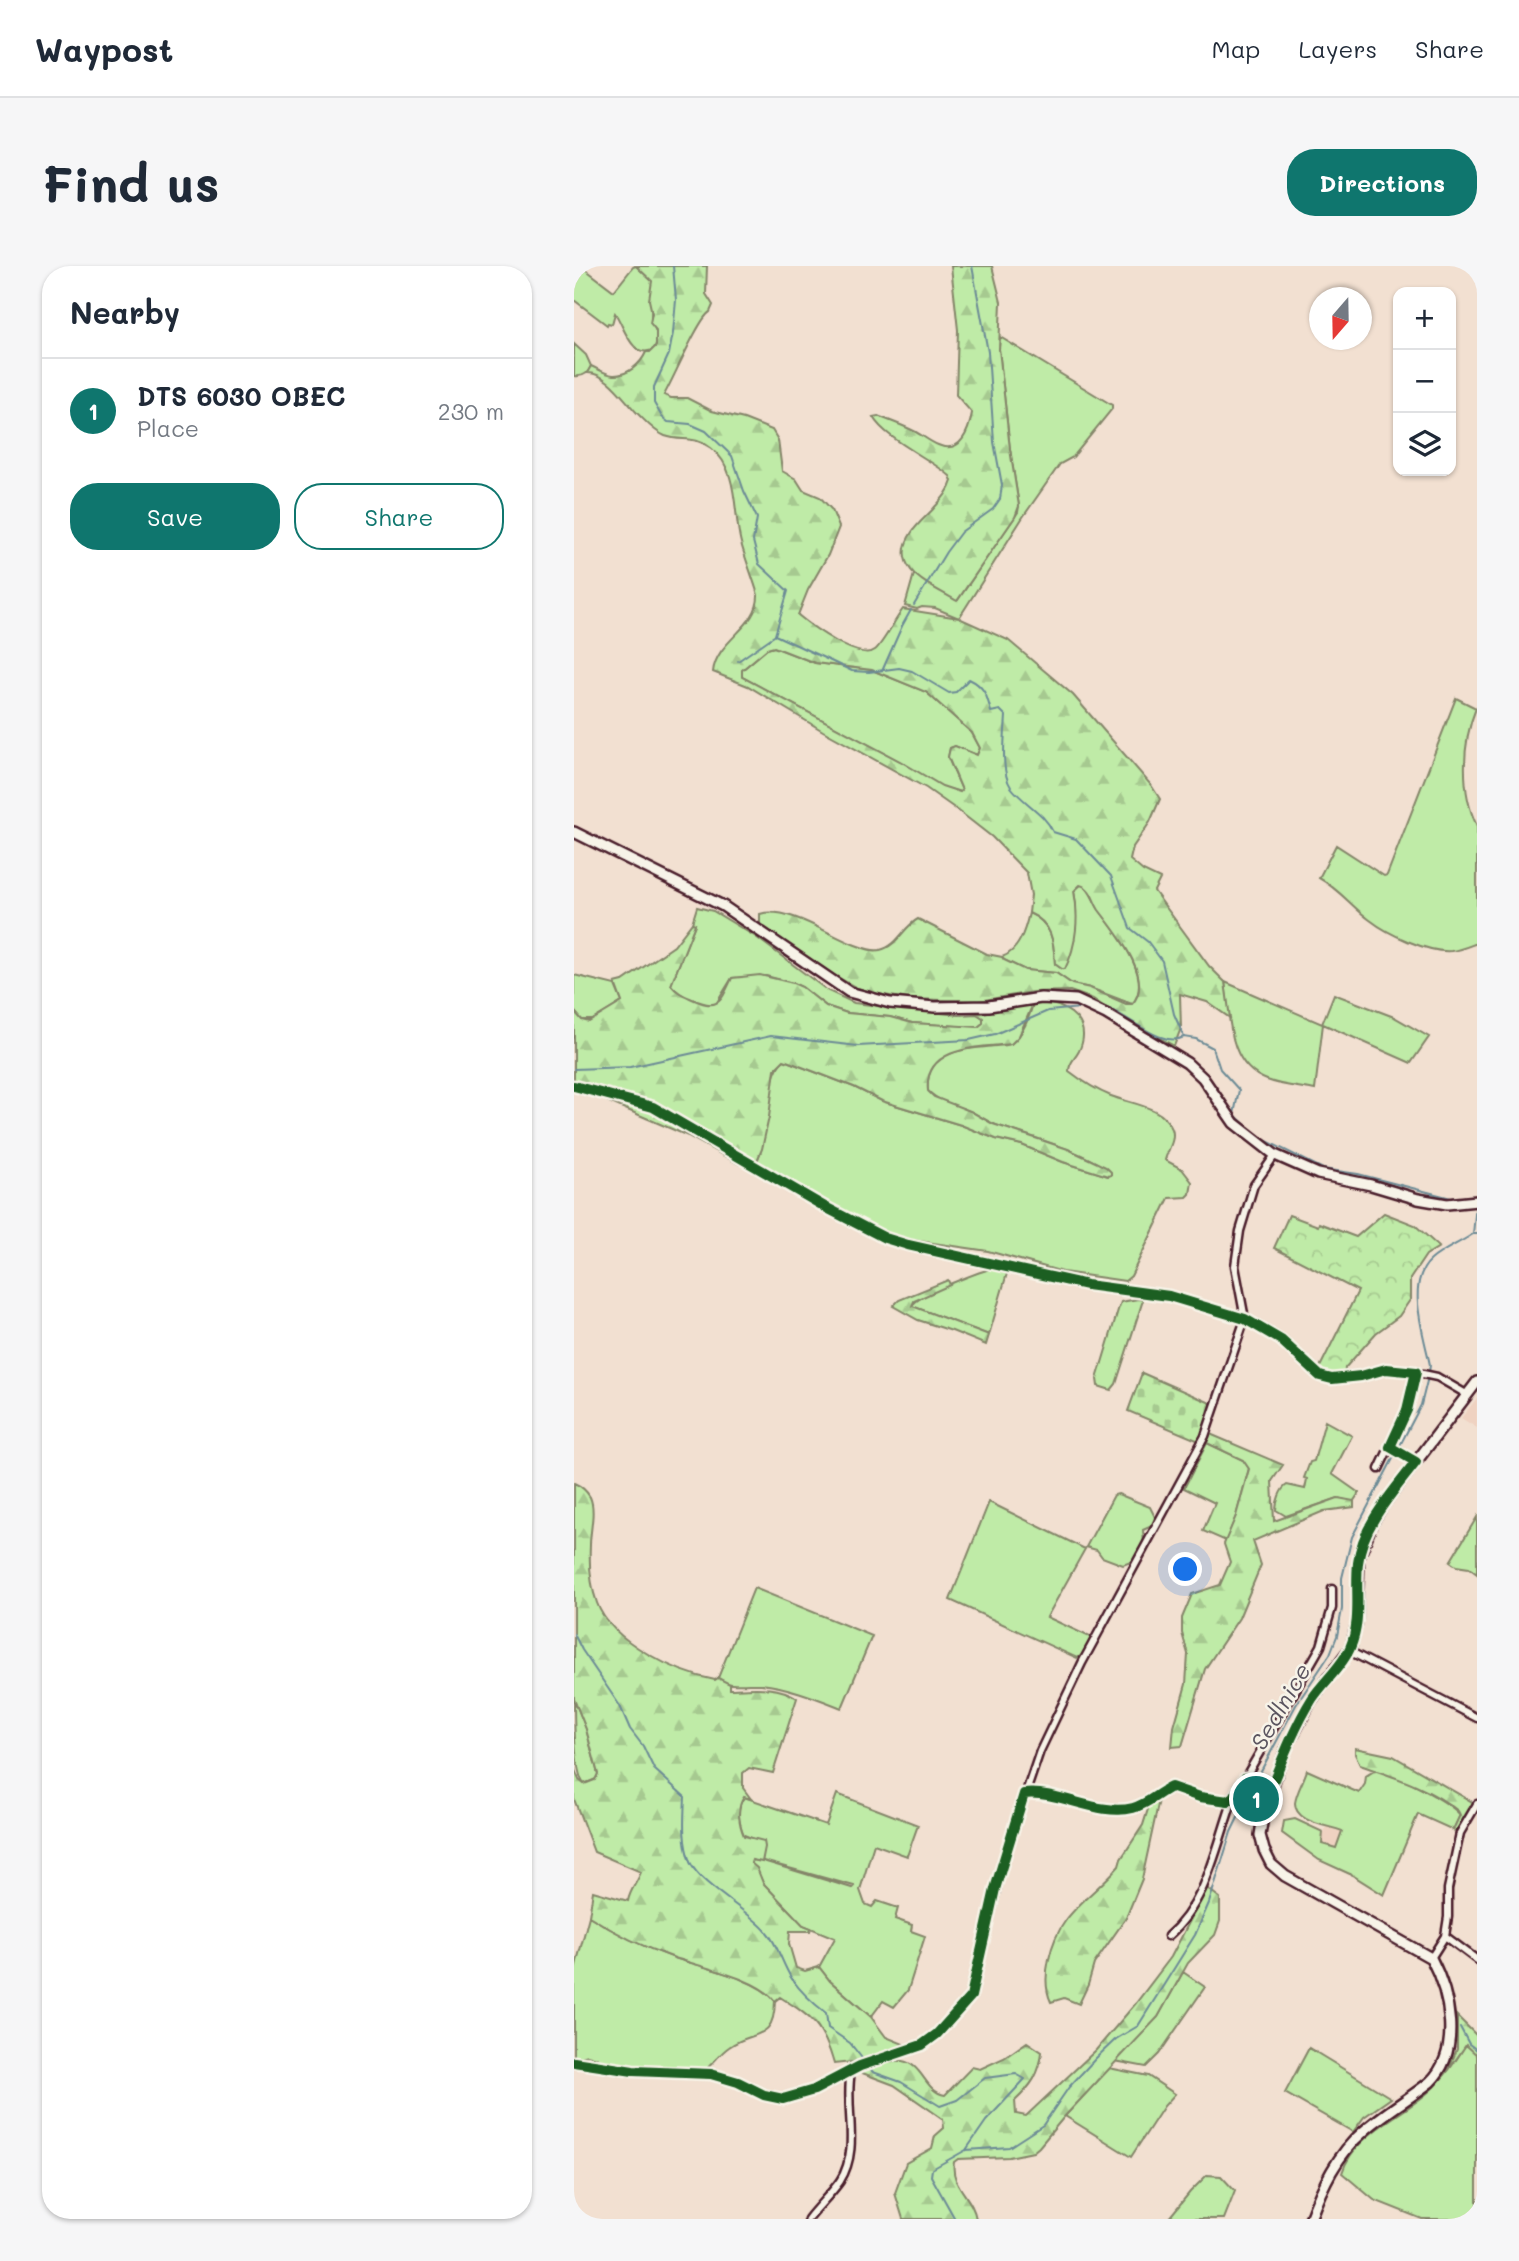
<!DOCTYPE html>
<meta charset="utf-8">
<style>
body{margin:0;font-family:Mali,sans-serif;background:#f6f6f7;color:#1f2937}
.controls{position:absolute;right:21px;top:21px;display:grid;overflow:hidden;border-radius:14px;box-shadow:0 2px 5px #0004}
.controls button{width:63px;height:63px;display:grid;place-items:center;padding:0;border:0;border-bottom:2px solid #e0e1e3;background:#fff;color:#1f2937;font:35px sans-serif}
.compass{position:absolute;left:735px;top:21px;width:63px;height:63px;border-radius:50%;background:#fff;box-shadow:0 2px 5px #0004;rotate:200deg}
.you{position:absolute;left:612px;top:1304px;width:24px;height:24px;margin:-18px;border:5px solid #fff;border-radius:50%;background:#1a73e8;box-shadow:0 0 0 10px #1a73e833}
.badge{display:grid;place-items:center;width:46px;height:46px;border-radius:50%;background:#0f766e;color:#fff;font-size:23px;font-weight:700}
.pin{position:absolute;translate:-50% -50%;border:4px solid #fff;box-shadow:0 2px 7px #0006}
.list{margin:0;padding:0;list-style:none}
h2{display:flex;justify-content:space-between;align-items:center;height:91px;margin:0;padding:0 28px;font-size:30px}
h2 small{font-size:23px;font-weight:400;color:#747a83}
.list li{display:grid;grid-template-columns:46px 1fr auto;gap:21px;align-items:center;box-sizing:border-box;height:105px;padding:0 28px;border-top:2px solid #e0e1e3}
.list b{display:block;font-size:26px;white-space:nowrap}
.list p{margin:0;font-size:23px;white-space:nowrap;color:#747a83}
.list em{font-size:23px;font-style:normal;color:#747a83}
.actions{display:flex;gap:14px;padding:21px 28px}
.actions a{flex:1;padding:16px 0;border:2px solid #0f766e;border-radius:28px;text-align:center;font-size:24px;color:#0f766e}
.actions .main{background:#0f766e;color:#fff}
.icon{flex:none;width:38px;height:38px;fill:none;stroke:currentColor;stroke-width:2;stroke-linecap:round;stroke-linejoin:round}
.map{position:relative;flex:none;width:903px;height:1953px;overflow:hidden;border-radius:28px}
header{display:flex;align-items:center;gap:42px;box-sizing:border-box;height:98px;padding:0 35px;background:#fff;border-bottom:2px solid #e0e1e3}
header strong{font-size:33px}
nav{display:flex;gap:38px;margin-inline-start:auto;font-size:24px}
.intro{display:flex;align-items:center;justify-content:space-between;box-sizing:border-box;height:168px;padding:0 42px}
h1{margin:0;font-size:49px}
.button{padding:18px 32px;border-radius:28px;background:#0f766e;color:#fff;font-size:24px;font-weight:700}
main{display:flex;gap:42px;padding:0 42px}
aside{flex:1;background:#fff;border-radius:28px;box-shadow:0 2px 5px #0004}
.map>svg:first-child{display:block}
.built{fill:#efd2c1}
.green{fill:#bfeba7;stroke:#848569;stroke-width:2;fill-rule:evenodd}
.forest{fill:url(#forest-firs);stroke:#848569;stroke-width:2;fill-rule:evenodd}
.cemetery{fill:url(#cemetery-stones);stroke:#848569;stroke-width:2}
.park{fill:url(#park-crowns);stroke:#848569;stroke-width:2}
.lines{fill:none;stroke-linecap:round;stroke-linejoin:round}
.stream{stroke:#6c8b96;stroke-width:2}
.street-casing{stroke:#4a1f2b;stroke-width:11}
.secondary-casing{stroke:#4a1f2b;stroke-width:14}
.street{stroke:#f7f3e8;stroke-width:6}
.secondary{stroke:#f7f3e8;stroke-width:9}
.cycleway-casing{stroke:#f7f3e8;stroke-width:15}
.cycleway{stroke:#1b5e20;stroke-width:10}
.labels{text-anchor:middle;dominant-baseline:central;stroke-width:5;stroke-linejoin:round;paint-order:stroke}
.water-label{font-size:23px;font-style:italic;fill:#5b5560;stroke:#f7f3e8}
</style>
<header>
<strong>Waypost</strong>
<nav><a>Map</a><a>Layers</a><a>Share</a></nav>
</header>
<div class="intro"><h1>Find us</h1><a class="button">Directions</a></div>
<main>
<aside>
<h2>Nearby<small></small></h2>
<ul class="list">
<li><span class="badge">1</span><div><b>DTS 6030 OBEC</b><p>Place</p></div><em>230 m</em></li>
</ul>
<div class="actions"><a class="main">Save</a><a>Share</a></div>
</aside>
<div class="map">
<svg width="903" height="1953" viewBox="0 0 903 1953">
<defs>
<pattern id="forest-firs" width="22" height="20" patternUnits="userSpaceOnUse" patternTransform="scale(1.75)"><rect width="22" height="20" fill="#bfeba7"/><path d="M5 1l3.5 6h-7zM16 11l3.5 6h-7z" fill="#a6c990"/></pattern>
<pattern id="cemetery-stones" width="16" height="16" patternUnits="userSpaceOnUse" patternTransform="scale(1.75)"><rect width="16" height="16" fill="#bfeba7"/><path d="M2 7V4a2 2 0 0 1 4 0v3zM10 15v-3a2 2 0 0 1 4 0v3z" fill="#a6c990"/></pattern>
<pattern id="park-crowns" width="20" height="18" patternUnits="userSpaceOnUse" patternTransform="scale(1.75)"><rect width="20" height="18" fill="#bfeba7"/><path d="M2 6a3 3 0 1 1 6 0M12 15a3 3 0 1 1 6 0" fill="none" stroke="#a6c990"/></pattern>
</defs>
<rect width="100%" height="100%" fill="#f2e0d1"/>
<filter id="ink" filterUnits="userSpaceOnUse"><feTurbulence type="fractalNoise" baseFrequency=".0143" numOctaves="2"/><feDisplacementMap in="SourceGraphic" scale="14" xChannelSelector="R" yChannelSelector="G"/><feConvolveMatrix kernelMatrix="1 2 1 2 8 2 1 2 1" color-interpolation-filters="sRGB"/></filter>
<g filter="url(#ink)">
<!-- built -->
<path class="built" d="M 903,1132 L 903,1162 L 887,1152 Z
M 752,1560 L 768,1565 L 762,1582 L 747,1578 Z"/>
<!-- green -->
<path class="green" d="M 0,0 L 7,0 L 40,25 L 59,1 L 62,0 L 78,15 L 77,52 L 84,72 L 80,83 C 58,95 50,60 41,47 L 38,58 L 34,57 L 33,59 L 0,34 Z
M 426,71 L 538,139 L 538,143 L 499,191 L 486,198 L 449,251 L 385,352 L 361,342 L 348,341 L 343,343 L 331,340 L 340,308 L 384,334 L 444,246 L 445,240 L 436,183 L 425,83 Z
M 0,78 L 12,89 L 17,100 C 14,109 8,111 0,110 Z
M 200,381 L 241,397 L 298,404 L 352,426 L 398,467 L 406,482 L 403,489 L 381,480 L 376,482 L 374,492 L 388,524 L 386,526 L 368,521 L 325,495 L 168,411 L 168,404 L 193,383 Z
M 882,432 L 902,442 C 888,476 886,526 903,560 L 903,677 C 895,680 886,684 877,685 C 854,687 814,668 796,654 C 778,641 765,623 745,612 L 762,579 L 810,610 L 813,609 Z
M 508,618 C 518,625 519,636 526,645 C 541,665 581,713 558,738 L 516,722 L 498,718 L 482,707 L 451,704 L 430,694 L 428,691 C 445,685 451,664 455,647 C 478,657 480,675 481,698 L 488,703 C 499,676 506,654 500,625 Z
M 123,641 L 139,645 L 182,671 L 254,725 L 280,737 L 384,749 L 403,748 L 409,752 L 409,757 L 404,761 L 398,761 L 338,757 L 316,751 L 273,747 L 252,740 L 228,721 L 219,717 L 192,710 L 158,712 L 142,738 C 128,741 106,730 97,719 L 121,658 L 118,657 Z
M 0,709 L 41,719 L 48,736 L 19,754 L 8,754 L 0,745 Z
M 651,716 L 748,758 L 760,728 L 820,751 L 855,771 L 837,797 L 749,758 L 741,824 C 726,821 708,820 693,814 C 653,799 656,751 651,716 Z
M 473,737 C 497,742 518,757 505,785 C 501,793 495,796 495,805 C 508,815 522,824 537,830 C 557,838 589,840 598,863 C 602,874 593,885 591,894 L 608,903 L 618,916 L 616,928 L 613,931 L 595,932 L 557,1010 L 551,1015 L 489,1006 L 414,985 L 325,972 L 268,946 L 182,897 C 196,872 191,807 210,794 L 280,821 L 308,835 L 387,859 L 422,873 L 448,879 L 489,896 L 534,910 L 537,909 C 523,888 448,868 422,859 C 414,856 406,850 398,846 C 383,840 366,837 354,825 C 350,783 393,783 422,780 C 427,779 435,780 438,777 C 449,769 455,751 459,738 Z
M 424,1001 L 434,1004 L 415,1069 L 338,1040 C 342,1029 409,1004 424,1001 Z
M 564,1033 L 569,1034 L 542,1118 L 537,1124 L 524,1120 L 523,1113 L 544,1044 L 547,1036 Z
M 751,1155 L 778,1170 L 758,1208 L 785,1227 L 779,1236 L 764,1232 L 712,1250 L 702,1244 C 702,1237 706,1223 713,1219 L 731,1223 L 733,1213 L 730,1212 L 736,1196 L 740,1195 Z
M 633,1177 L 669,1194 L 675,1202 L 662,1250 L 652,1275 L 629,1265 L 641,1237 L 610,1222 Z
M 544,1228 L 576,1241 L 581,1251 L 578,1260 L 569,1264 L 570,1279 L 562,1294 L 549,1299 L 528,1291 L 523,1284 L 512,1281 L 540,1229 Z
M 415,1236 L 511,1283 L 473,1351 L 518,1372 L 507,1390 L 503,1392 L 376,1334 Z
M 903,1251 L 903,1308 L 895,1302 L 882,1300 L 876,1296 Z
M 180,1322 L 298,1370 L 268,1442 C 242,1432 215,1421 187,1418 C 174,1417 154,1422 144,1412 Z
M 0,1433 L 12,1463 L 24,1508 L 22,1513 L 10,1518 C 0,1506 0,1454 0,1433 Z
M 733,1504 L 785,1527 L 791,1518 L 792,1510 C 796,1508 798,1505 802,1505 C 816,1503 878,1538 886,1549 L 879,1564 L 844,1548 L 810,1629 L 778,1609 L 745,1594 L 708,1567 L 710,1555 L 721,1553 L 749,1566 L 748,1578 L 762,1582 L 768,1565 C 754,1559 721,1557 721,1537 C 722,1527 730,1514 733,1504 Z
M 263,1528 L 344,1559 L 333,1590 L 300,1578 L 286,1624 L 291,1638 L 298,1641 L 303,1635 L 324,1642 L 321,1653 L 338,1659 L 337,1665 L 351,1670 L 334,1724 L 320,1741 L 309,1735 L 297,1751 L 256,1715 L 245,1701 L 261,1672 L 229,1659 L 189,1617 L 182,1602 L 176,1597 L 178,1594 L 188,1595 L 190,1577 L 170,1569 C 165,1558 162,1542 170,1531 L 252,1559 ZM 189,1595 L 193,1596 L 280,1620 L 278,1622 Z
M 15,1650 C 41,1667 69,1681 98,1691 C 126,1701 184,1712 201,1735 C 200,1777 180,1763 155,1781 C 146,1787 140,1797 131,1804 L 68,1803 L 27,1798 L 23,1792 L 14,1789 L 0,1793 L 0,1707 Z
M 609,1706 L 631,1721 L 585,1788 L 572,1801 L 541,1795 L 584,1751 Z
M 892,1778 L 903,1789 L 903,1953 L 848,1953 L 800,1934 L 768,1907 C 780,1869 822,1853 851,1829 C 868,1815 881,1797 892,1778 Z
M 735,1782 L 817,1832 L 790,1851 L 779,1866 L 711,1827 Z
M 535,1802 L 574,1810 L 601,1828 L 590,1840 L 557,1891 L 491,1850 Z
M 633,1909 L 647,1910 L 661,1925 L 650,1953 L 594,1953 L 616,1926 Z"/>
<!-- forest -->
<path class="forest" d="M 62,0 L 133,0 L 132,28 L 139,39 L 136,46 C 125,52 99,114 90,129 L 97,132 L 113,132 L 138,145 L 170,153 L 198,164 L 204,174 L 208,205 L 222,213 L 229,224 L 246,231 L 258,244 L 265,261 L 254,289 L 234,324 L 224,349 C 236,359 285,396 301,384 C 308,379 322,352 329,343 L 385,352 L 434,374 L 499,429 L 577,519 L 586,533 L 576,556 L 559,581 L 556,594 L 569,605 L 586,613 L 580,625 L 635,700 L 651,716 L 656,752 L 633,736 L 606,728 L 607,762 L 600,780 L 539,747 L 519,733 L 496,725 L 459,726 L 404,735 L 335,733 L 303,728 L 283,722 L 260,709 L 186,660 L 186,648 C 214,640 253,668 279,678 C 288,681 297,686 306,684 C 324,680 329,661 344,653 L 413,688 L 428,691 L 430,694 L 451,704 L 482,707 L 498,718 L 516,722 L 552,738 L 558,738 C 582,713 540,664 525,644 C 519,635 518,622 506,619 L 500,625 C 505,650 503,679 491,703 L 488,703 L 481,698 C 480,675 478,657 455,647 L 457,629 L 453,607 L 418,571 L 386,546 L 352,522 L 249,465 L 174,420 L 139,406 C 142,374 185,361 184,329 C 179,312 172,295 167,277 C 159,247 165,203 137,182 C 120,169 108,176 91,170 C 81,166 73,157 66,150 C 52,137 34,106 13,107 L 17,100 C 24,103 32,108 39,109 C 53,110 67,98 72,86 L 76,86 L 82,80 L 82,64 L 76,57 L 78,47 L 75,34 L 78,15 ZM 200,381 L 241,397 L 298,404 L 352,426 L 398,467 L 406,482 L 403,489 L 381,480 L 376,482 L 374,491 L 388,524 L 386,526 L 368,520 L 326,495 L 168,411 L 168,404 L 193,383 Z
M 377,0 L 418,0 L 427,36 L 425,83 L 436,183 L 445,240 L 441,251 L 383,335 C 356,319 313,303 338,266 C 344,257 353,250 360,242 C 367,234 375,226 378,215 L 376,210 C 357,193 311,173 299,151 L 304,150 C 316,155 328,159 340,165 C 348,169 356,176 364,179 C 387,189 395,164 398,147 L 382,129 L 384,64 Z
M 118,657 L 121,658 L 97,719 C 102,726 109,729 116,732 C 144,745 146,738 158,712 L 186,709 L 219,717 L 228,721 L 252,740 L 273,747 L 316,751 L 338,757 L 404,761 L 409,757 L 409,752 L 403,748 L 459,738 L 445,770 L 437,778 C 406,781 349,780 354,825 L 360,831 L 396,845 L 419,858 L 494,883 L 532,901 L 537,906 L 537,909 L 534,910 L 489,896 L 448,879 L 422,873 L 387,859 L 308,835 L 280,821 L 210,794 L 201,803 L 195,851 L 188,883 L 182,897 L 166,899 L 114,870 L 28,833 L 0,825 L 0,745 L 8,754 L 15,756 L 48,736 L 41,717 L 49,715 L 100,680 Z
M 374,1014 L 376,1019 L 340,1035 L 338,1040 L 415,1069 L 412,1079 L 378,1065 L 344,1054 L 319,1040 L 325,1034 Z
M 636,1168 L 709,1199 L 698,1215 L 700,1255 L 764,1232 L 780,1235 L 780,1241 L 750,1245 L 679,1275 L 687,1299 L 665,1352 L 631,1403 L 608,1480 L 598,1481 L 600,1461 L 612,1418 L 614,1388 L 608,1367 L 608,1352 L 618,1328 L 646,1319 L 656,1296 L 650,1278 L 662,1250 L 675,1203 L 669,1194 L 633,1177 Z
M 0,1217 C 7,1220 12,1224 16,1231 C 22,1245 16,1264 16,1279 C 15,1299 16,1318 23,1337 C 37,1376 103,1407 141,1414 L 144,1412 L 156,1418 L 156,1423 C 178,1422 205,1419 223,1432 L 199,1507 L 175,1502 L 169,1507 L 169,1522 L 177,1533 L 170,1531 C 162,1542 165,1558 170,1570 L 190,1575 L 191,1581 L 188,1596 L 178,1594 L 177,1597 L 183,1602 L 189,1617 L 229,1659 L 237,1662 L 236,1665 L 216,1665 L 215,1678 L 222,1702 L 231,1705 L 245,1701 L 256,1715 L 297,1751 L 312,1771 L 337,1781 L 287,1795 L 260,1798 C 249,1759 239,1752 206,1731 L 201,1735 C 184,1712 126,1701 98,1691 C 69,1681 41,1667 15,1650 L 19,1625 L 54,1635 C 56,1624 63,1617 67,1606 L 20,1586 L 0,1533 L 0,1502 L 5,1514 L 10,1518 L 21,1514 L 24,1508 L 12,1463 L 0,1433 Z
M 781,1482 L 819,1490 L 900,1537 L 884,1567 L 879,1564 L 886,1549 L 884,1545 C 856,1522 820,1511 786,1499 L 781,1488 Z
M 585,1534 L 568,1613 L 552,1652 L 520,1698 L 514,1719 L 505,1738 L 490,1732 L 477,1736 C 466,1713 477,1674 492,1654 C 507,1634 529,1619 545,1600 L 547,1593 L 569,1559 L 575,1540 Z
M 633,1622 L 646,1632 L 646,1655 L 641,1669 L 614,1697 L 584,1751 L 490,1851 L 465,1881 L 459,1886 L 435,1891 L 384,1893 L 380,1896 C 376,1920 399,1931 402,1953 L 329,1953 L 321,1927 L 332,1897 L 358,1882 L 361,1870 L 370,1862 L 369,1853 L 320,1819 L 283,1805 C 293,1803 318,1794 328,1795 C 349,1798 351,1826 371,1829 L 398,1801 L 406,1803 L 430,1792 L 453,1776 L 468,1786 C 466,1808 457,1820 441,1835 L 442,1848 L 452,1850 L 522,1784 L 562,1737 L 597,1691 Z
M 883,1750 L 903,1770 L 903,1789 L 892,1779 L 874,1805 L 883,1783 Z"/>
<!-- cemetery -->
<path class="cemetery" d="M 568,1107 L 639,1138 L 625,1175 L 554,1145 Z"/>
<!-- park -->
<path class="park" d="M 810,947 L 841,959 L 865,981 L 852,989 L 836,1013 L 836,1034 L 825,1050 L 802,1067 L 771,1102 L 770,1110 L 744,1105 L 784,1025 L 700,982 L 715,949 L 744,960 L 745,957 L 782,971 Z"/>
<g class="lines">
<!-- stream -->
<path class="stream" d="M 99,0 L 102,34 L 99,67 L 95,88 L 80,121 L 80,137 L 88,151 L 94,156 L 116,158 L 132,165 L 158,190 L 170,225 L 183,252 L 179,275 L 185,298 L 214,325 L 201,369 L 278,405 L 295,406 L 325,402 L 338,405 L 375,427 L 382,426 L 395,413 C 410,420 413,429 417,446 L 426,444 L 432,450 C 431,469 426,505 437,521 C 450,538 470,546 479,566 L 502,573 L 537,610 L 556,662 L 574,676 L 588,695 L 600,748 L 610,771 L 622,773 L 639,782 L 646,803 L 665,824 L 660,848 L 679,866
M 340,339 L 372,286 L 387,266 L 419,243 L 426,233 L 428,219 L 420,176 L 414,86 L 398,0
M 164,395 L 200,370
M 309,403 L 328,360 L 337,344
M 519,738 C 548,741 584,784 610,771
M 0,803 L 56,801 L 197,770 L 284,780 L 395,774 L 421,768 L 474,745 L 507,742
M 683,870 L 749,903 L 784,908 L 877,932 L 900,930
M 899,968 L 902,939
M 855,1106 L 856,1099 C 850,1069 831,1016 857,994 C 868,984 886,977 899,968 L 903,968
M 0,1368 L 8,1384 L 46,1440 L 56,1463 L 69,1480 L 80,1503 L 111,1531 C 110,1553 108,1575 116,1596 C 126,1619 173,1643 192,1665 C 204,1678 208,1698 218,1713 C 227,1726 239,1737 252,1747 L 254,1762 L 276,1777 L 291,1796
M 681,1516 L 722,1439 L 756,1388 L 763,1370 L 768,1343 L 768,1312 L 778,1271 L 847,1139 L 854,1111
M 886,1761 L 895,1778 L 903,1784
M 294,1800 L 299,1806 L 327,1816 L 366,1840 L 383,1834 L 411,1812 L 442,1808 L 451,1813 L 412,1855 L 392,1884
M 381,1953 L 357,1910 L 358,1903 L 392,1884 L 435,1881 L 469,1859 L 495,1821 L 522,1792 L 542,1773 L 564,1760 L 621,1669 L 635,1637 L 657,1566 L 679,1521"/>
<defs>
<path id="street" d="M 513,1019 L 595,1030 L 671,1053 L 707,1074 L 746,1110 L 758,1113 L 771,1113 L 812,1103 L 826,1103 L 863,1111 L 894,1129
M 805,1203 L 833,1144 L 842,1106
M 775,1385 L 903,1452
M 671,1512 L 685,1523 L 695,1526
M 450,1528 C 485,1524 525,1551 559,1542 C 574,1538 584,1527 597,1521 C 617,1524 640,1543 660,1531 L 747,1380 L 758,1342 L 758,1323
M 594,1670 C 634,1636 642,1579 660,1531
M 871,1670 L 903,1694
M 857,1692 L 871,1670 L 874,1651 L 874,1623 L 886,1567 L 903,1538
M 0,1796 L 59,1805 L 137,1808 L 164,1816 L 190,1829 L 209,1833 L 217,1832 L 240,1824 L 286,1800 L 348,1779 L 363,1768 L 397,1730 L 432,1585 L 466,1485 L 508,1397 L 631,1170 L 671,1053 L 661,1000 L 666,965 L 680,919 L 701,889
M 234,1953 C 244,1940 257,1928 266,1915 C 287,1882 270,1842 277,1806"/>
<path id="secondary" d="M 0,566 L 149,640 L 275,726 L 316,737 L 361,741 L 415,740 L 467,732 L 502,734 L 532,748 L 613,797 L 629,812 L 660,857 L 701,889 L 744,908 L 797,919 L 844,933 L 873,938 L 903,935
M 736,1953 C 748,1921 763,1888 790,1865 C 810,1847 835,1833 856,1816 C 888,1785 876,1728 857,1692 L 711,1610 L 697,1598 L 690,1584 L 686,1569 L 690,1545 L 711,1485 L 737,1435 L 777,1381 L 783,1356 L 785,1292 L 798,1257 L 810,1238 L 903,1116"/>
</defs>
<!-- street casing -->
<use href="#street" class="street-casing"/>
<!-- secondary casing -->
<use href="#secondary" class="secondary-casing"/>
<!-- street -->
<use href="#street" class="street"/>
<!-- secondary -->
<use href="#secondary" class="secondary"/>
<defs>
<path id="cycleway" d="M 0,820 L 79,841 L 251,941 L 311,972 L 334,979 L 513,1019 L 595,1030 L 671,1053 L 707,1074 L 746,1110 L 758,1113 L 787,1110 L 812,1103 L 842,1106 L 833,1144 L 816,1181 L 842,1196 C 820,1225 788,1259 784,1297 C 781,1326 788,1354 776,1382 C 768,1401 749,1416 738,1433 C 720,1462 708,1494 695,1526 L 685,1523 L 671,1512 L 660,1531 L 654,1535 L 626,1531 L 597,1521 C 584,1527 574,1538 559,1542 C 525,1551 485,1524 450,1528 L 421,1623 L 397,1730 L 363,1768 L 348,1779 L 286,1800 L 240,1824 L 209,1833 L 190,1829 L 164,1816 L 137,1808 L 59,1805 L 0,1796"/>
</defs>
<!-- cycleway casing -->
<use href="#cycleway" class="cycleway-casing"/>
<!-- cycleway -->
<use href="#cycleway" class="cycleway"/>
</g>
</g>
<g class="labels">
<!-- water labels -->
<g class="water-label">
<text transform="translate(706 1440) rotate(-60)">Sedlnice</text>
</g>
</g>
</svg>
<div class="controls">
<button>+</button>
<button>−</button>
<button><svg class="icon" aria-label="layers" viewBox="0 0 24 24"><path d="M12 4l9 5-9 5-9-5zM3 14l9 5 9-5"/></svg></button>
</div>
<svg class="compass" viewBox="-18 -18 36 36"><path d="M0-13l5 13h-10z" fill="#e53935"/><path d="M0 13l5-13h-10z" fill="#747a83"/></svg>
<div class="you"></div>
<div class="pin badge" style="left:682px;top:1533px">1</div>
</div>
</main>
